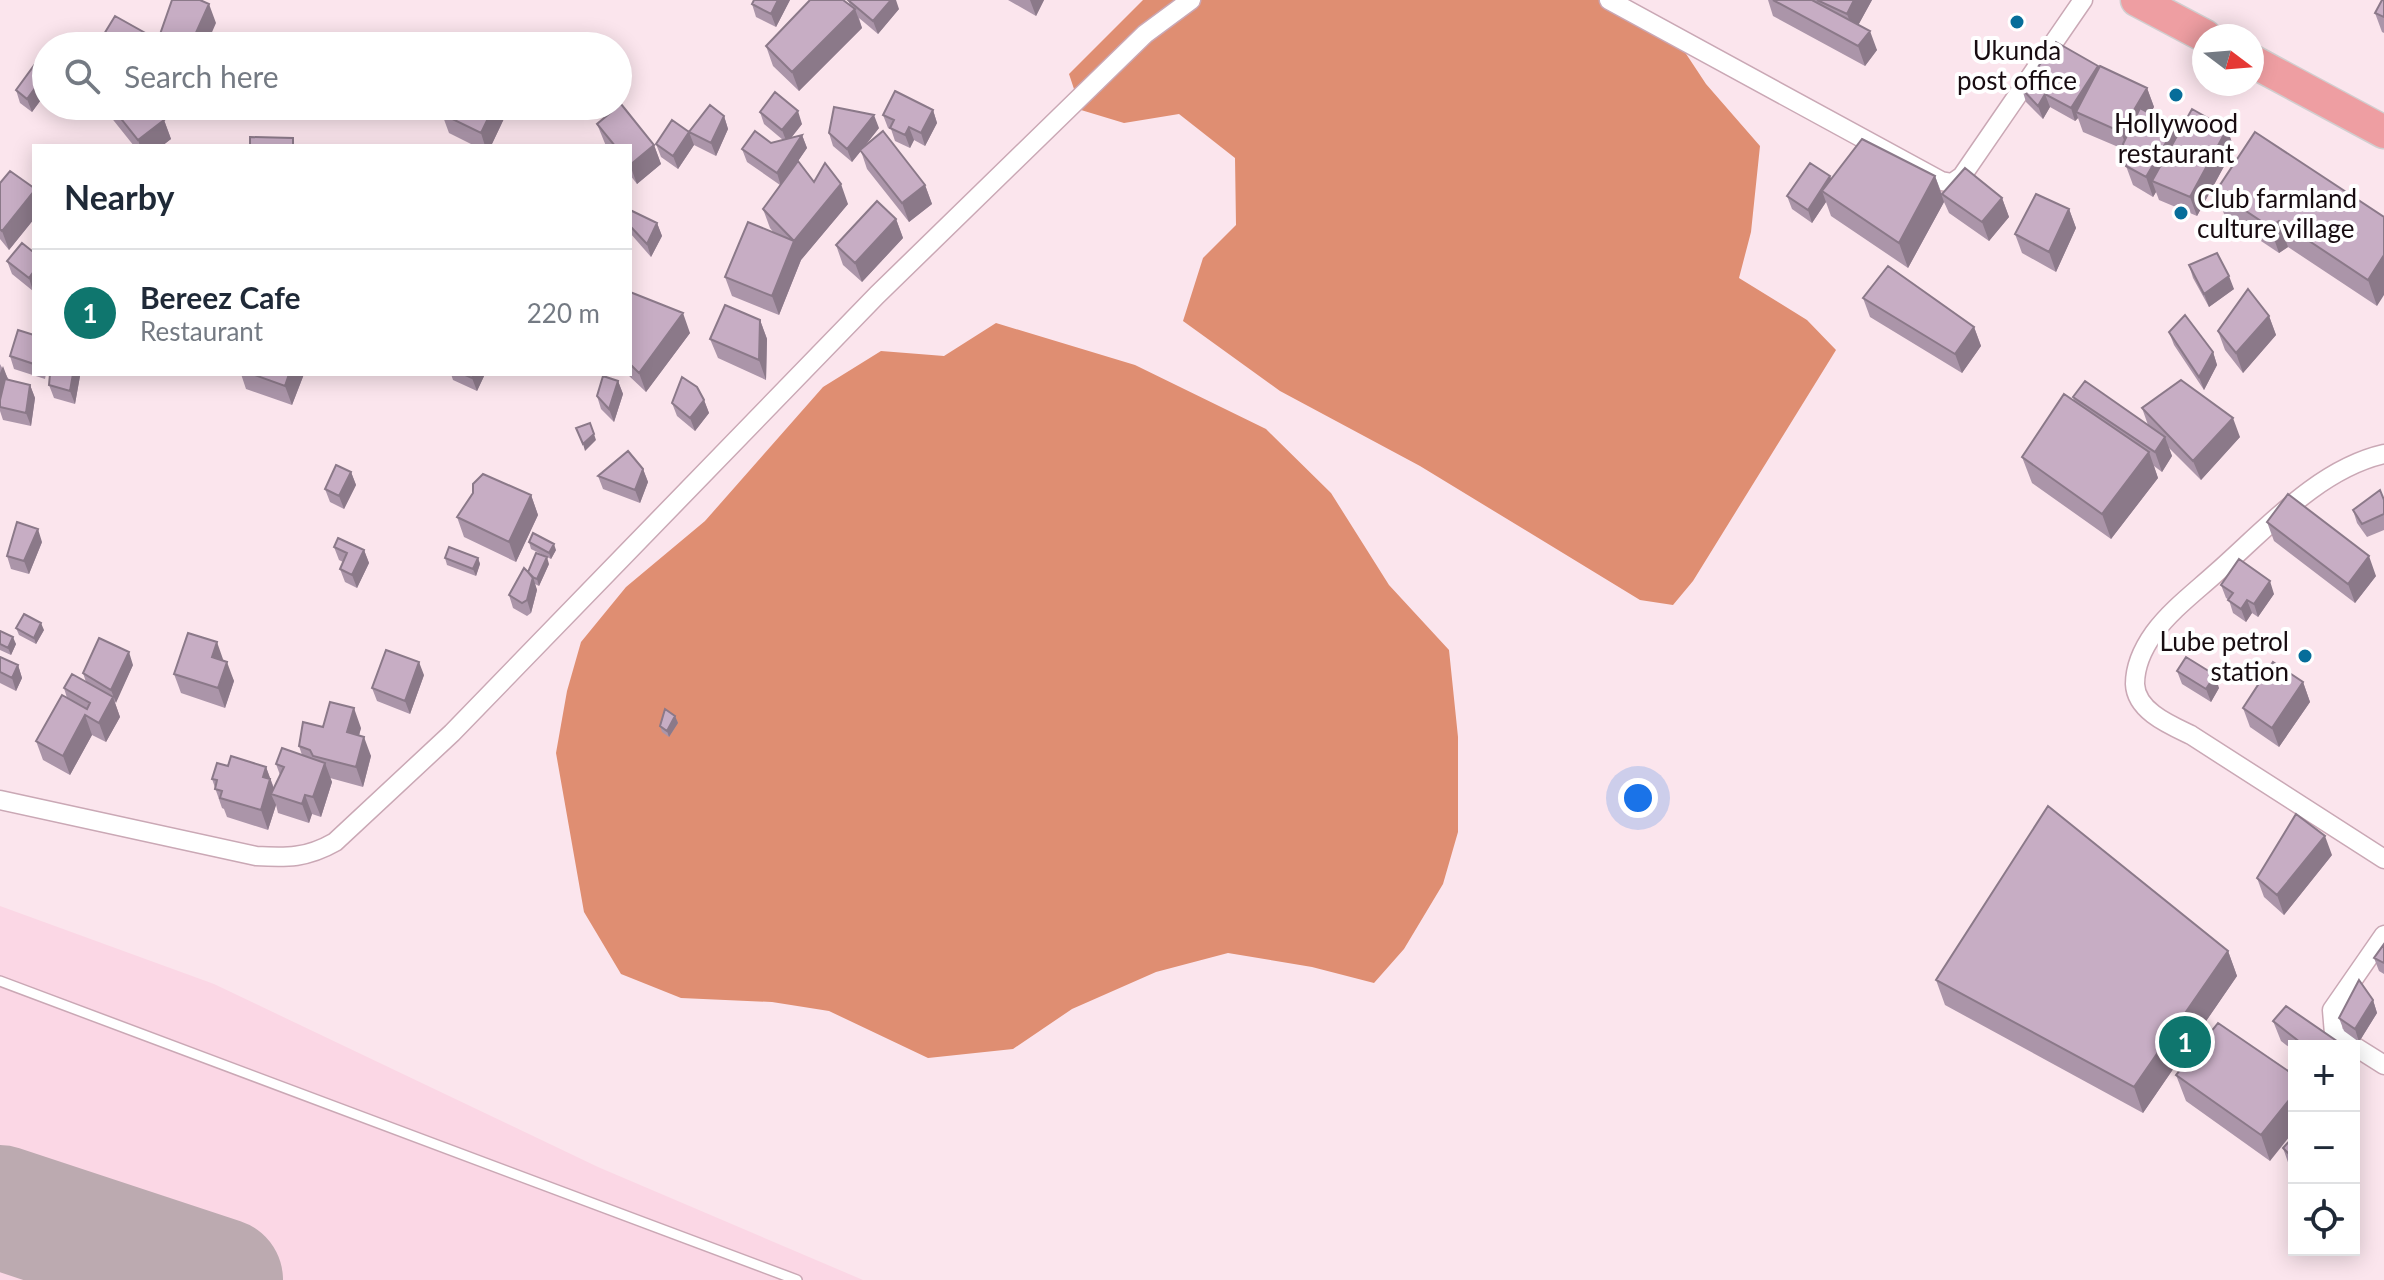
<!DOCTYPE html>
<meta charset="utf-8">
<style>
body{margin:0;font-family:Lato,sans-serif;background:#f2f2f3;color:#1f2937}
.controls{position:absolute;right:24px;bottom:24px;display:grid;overflow:hidden;border-radius:0px;box-shadow:0 4px 20px #0003}
.controls button{width:72px;height:72px;display:grid;place-items:center;padding:0;border:0;border-bottom:2px solid #e0e1e3;background:#fff;color:#1f2937;font:40px sans-serif}
.compass{position:absolute;left:2192px;top:24px;width:72px;height:72px;border-radius:50%;background:#fff;box-shadow:0 4px 20px #0003;rotate:106deg}
.you{position:absolute;left:1638px;top:798px;width:28px;height:28px;margin:-20px;border:6px solid #fff;border-radius:50%;background:#1a73e8;box-shadow:0 0 0 12px #1a73e833}
.badge{display:grid;place-items:center;width:52px;height:52px;border-radius:50%;background:#0f766e;color:#fff;font-size:26px;font-weight:700}
.pin{position:absolute;translate:-50% -50%;border:4px solid #fff;box-shadow:0 2px 8px #0006}
.list{margin:0;padding:0;list-style:none}
h2{display:flex;justify-content:space-between;align-items:center;height:104px;margin:0;padding:0 32px;font-size:34px}
h2 small{font-size:26px;font-weight:400;color:#747a83}
.list li{display:grid;grid-template-columns:52px 1fr auto;gap:24px;align-items:center;box-sizing:border-box;height:128px;padding:0 32px;border-top:2px solid #e0e1e3}
.list b{display:block;font-size:30px;white-space:nowrap}
.list p{margin:0;font-size:26px;white-space:nowrap;color:#747a83}
.list em{font-size:26px;font-style:normal;color:#747a83}
.icon{flex:none;width:44px;height:44px;fill:none;stroke:currentColor;stroke-width:2;stroke-linecap:round;stroke-linejoin:round}
.map{position:relative;flex:none;width:2384px;height:1280px;overflow:hidden}
.search{position:absolute;background:#fff;box-shadow:0 4px 20px #0003;left:32px;top:32px;width:600px;height:88px;display:flex;align-items:center;gap:20px;box-sizing:border-box;padding:0 28px;border-radius:44px;color:#747a83;font-size:30px}
.panel{position:absolute;background:#fff;box-shadow:0 4px 20px #0003;left:32px;top:144px;width:600px;height:232px;border-radius:0px}
.map>svg:first-child{display:block}
.built{fill:#fbd7e5}
.forest{fill:#df8e72}
.lines{fill:none;stroke-linecap:round;stroke-linejoin:round}
.runway{stroke:#bcaab0;stroke-width:124}
.lane-casing{stroke:#caa8b5;stroke-width:12}
.street-casing{stroke:#caa8b5;stroke-width:21}
.highway-casing{stroke:#d1cecf;stroke-width:35}
.lane{stroke:#fff;stroke-width:9}
.street{stroke:#fff;stroke-width:18}
.highway{stroke:#ee9ea2;stroke-width:32}
.wall{fill:#ab95a9}
.shaded-wall{fill:#8b7989}
.building{fill:#c7adc4;stroke:#8b7989;stroke-width:2}
.poi-dot{fill:#076d9a;stroke:#fff;stroke-width:3}
.labels{text-anchor:middle;dominant-baseline:central;stroke-width:8;stroke-linejoin:round;paint-order:stroke}
.poi-label{font-size:26px;fill:#180c11;stroke:#fff}
</style>
<div class="map">
<svg width="2384" height="1280" viewBox="0 0 2384 1280">
<rect width="100%" height="100%" fill="#fbe5ed"/>
<!-- built -->
<path class="built" d="M 0,906 L 214,984 L 598,1167 L 863,1280 L 0,1280 Z"/>
<!-- forest -->
<path class="forest" d="M 1143,0 L 1629,0 L 1667,25 L 1706,84 L 1760,146 L 1751,232 L 1739,278 L 1807,320 L 1836,350 L 1693,581 L 1673,605 L 1640,600 L 1420,466 L 1280,391 L 1183,321 L 1203,258 L 1236,225 L 1235,158 L 1179,114 L 1124,123 L 1081,110 L 1069,74 Z
M 996,323 L 1135,365 L 1266,429 L 1331,493 L 1389,585 L 1449,650 L 1458,737 L 1458,832 L 1443,884 L 1404,949 L 1374,983 L 1312,967 L 1228,953 L 1156,972 L 1072,1009 L 1013,1049 L 928,1058 L 829,1011 L 772,1002 L 681,998 L 621,974 L 584,912 L 556,753 L 567,691 L 581,642 L 626,587 L 705,521 L 823,387 L 881,351 L 944,356 Z"/>
<g class="lines">
<!-- runway -->
<path class="runway" d="M 0,1207 L 221,1280"/>
<defs>
<path id="lane" d="M 0,981 L 797,1280"/>
<path id="street" d="M 1609,0 L 1941,181 L 1952,183 L 1962,176 L 2083,0
M 2384,454 C 2318,469 2265,530 2216,573 C 2195,592 2171,610 2154,633 C 2144,647 2135,666 2135,684 C 2136,711 2170,725 2191,735 L 2384,859
M 0,800 L 256,856 C 287,858 307,858 335,842 L 452,733 L 877,295 L 1145,34 L 1191,0
M 2354,1046 L 2334,1034 L 2332,1010 L 2384,935
M 2354,1046 L 2384,1065"/>
<path id="highway" d="M 2137,0 L 2205,36
M 2252,61 L 2384,132"/>
</defs>
<!-- lane casing -->
<use href="#lane" class="lane-casing"/>
<!-- street casing -->
<use href="#street" class="street-casing"/>
<!-- highway casing -->
<use href="#highway" class="highway-casing"/>
<!-- lane -->
<use href="#lane" class="lane"/>
<!-- street -->
<use href="#street" class="street"/>
<!-- highway -->
<use href="#highway" class="highway"/>
</g>
<!-- wall -->
<path class="wall" d="M 790,0 L 776,27 L 756,17 L 752,4 Z
M 848,0 L 899,9 L 878,34 L 859,18 L 862,28 L 799,91 L 773,66 L 766,46 L 850,5 Z
M 1008,0 L 1044,0 L 1036,16 Z
M 1768,0 L 1872,0 L 1858,25 L 1877,50 L 1865,66 L 1773,16 Z
M 2384,0 L 2384,33 L 2382,32 L 2375,13 Z
M 46,66 L 46,93 L 32,112 L 20,103 L 16,90 Z
M 2099,68 L 2147,88 L 2154,107 L 2150,113 L 2178,134 L 2227,129 L 2234,148 L 2197,216 L 2159,200 L 2156,192 L 2153,197 L 2133,185 L 2126,166 L 2123,149 L 2083,132 L 2078,118 L 2075,121 L 2050,107 L 2043,119 L 2026,102 L 2022,89 Z
M 102,106 L 153,106 L 164,120 L 171,139 L 162,146 L 134,146 Z
M 510,106 L 491,146 L 475,146 L 449,133 L 442,114 Z
M 933,110 L 937,123 L 925,146 L 914,140 L 910,148 L 895,141 L 891,129 L 888,128 L 883,115 Z
M 760,112 L 802,124 L 791,138 L 802,135 L 807,148 L 798,161 L 814,182 L 848,204 L 801,260 L 779,315 L 732,296 L 725,277 L 774,233 L 770,228 L 763,209 L 780,185 L 747,162 L 742,149 L 783,140 L 764,124 Z
M 724,116 L 728,129 L 716,156 L 694,145 L 678,169 L 661,157 L 656,144 L 689,132 Z
M 597,124 L 654,145 L 661,164 L 637,184 L 630,175 L 630,146 L 606,146 Z
M 879,128 L 863,148 L 925,185 L 932,204 L 909,222 L 867,169 L 861,151 L 852,162 L 833,146 L 829,133 Z
M 1935,176 L 1942,194 L 2002,198 L 2009,217 L 1989,241 L 1949,213 L 1944,202 L 1908,268 L 1831,216 L 1826,202 L 1812,223 L 1792,209 L 1787,196 L 1831,179 Z
M 0,183 L 34,188 L 34,219 L 9,250 L 0,239 Z
M 2216,191 L 2384,217 L 2377,306 L 2288,247 L 2279,253 L 2225,217 Z
M 2069,209 L 2076,228 L 2056,272 L 2022,253 L 2015,234 Z
M 630,210 L 657,223 L 662,236 L 651,257 L 630,233 Z
M 896,219 L 903,238 L 862,282 L 843,265 L 836,245 Z
M 34,249 L 34,290 L 33,291 L 12,274 L 7,261 L 32,251 Z
M 2189,265 L 2234,289 L 2209,307 L 2193,278 Z
M 630,292 L 690,333 L 646,392 L 627,374 L 630,374 Z
M 1863,298 L 1974,327 L 1981,346 L 1962,373 L 1870,317 Z
M 2269,316 L 2276,335 L 2243,373 L 2225,350 L 2218,331 Z
M 760,320 L 767,339 L 766,380 L 718,358 L 710,339 Z
M 2169,332 L 2213,352 L 2217,365 L 2204,390 L 2174,345 Z
M 34,335 L 34,374 L 46,374 L 45,379 L 14,369 L 10,356 Z
M 0,364 L 9,380 L 30,385 L 35,398 L 31,426 L 3,420 L 0,411 Z
M 50,374 L 79,374 L 80,376 L 75,404 L 54,398 L 49,385 Z
M 241,374 L 304,374 L 292,405 L 246,389 Z
M 451,374 L 485,374 L 477,391 L 453,380 Z
M 618,381 L 623,394 L 614,422 L 601,409 L 597,396 Z
M 2073,397 L 2148,425 L 2142,408 L 2240,437 L 2201,480 L 2169,448 L 2172,456 L 2162,472 L 2154,466 L 2158,478 L 2111,539 L 2032,483 L 2022,457 L 2074,401 Z
M 704,400 L 709,413 L 695,431 L 677,416 L 672,403 Z
M 643,469 L 648,482 L 640,503 L 603,489 L 598,476 Z
M 351,472 L 356,485 L 344,509 L 330,502 L 325,489 Z
M 531,495 L 538,515 L 516,562 L 464,537 L 457,517 Z
M 2384,500 L 2384,530 L 2367,537 L 2357,523 L 2353,510 Z
M 2267,522 L 2376,576 L 2355,603 L 2274,541 Z
M 42,542 L 29,574 L 11,569 L 7,556 Z
M 529,542 L 556,550 L 551,559 L 531,549 Z
M 334,547 L 364,550 L 369,563 L 357,588 L 345,582 L 340,569 L 343,562 L 339,560 Z
M 445,558 L 478,558 L 480,564 L 476,576 L 447,565 Z
M 549,564 L 539,586 L 535,584 L 537,590 L 531,613 L 527,616 L 513,608 L 509,595 L 528,572 Z
M 2221,585 L 2274,594 L 2258,617 L 2252,613 L 2246,622 L 2233,613 L 2229,600 L 2226,598 Z
M 16,628 L 44,630 L 36,644 L 19,635 Z
M 0,631 L 16,644 L 11,655 L 0,650 Z
M 0,657 L 18,665 L 22,678 L 16,691 L 0,683 Z
M 224,661 L 234,681 L 225,708 L 181,693 L 174,674 Z
M 133,665 L 115,703 L 120,717 L 106,742 L 92,735 L 70,775 L 43,760 L 36,741 L 67,698 L 64,688 L 86,682 L 83,673 Z
M 2177,671 L 2219,688 L 2211,702 L 2182,684 Z
M 424,675 L 410,714 L 377,701 L 372,688 Z
M 2303,682 L 2310,702 L 2279,747 L 2250,727 L 2243,708 Z
M 675,716 L 678,723 L 669,737 L 662,732 L 660,726 Z
M 323,727 L 361,728 L 359,736 L 371,756 L 363,787 L 330,778 L 332,782 L 321,817 L 312,814 L 309,823 L 278,813 L 276,805 L 268,830 L 227,817 L 224,809 L 222,808 L 212,779 L 228,766 L 266,767 L 274,788 L 280,775 L 276,764 L 302,755 L 299,746 Z
M 2332,855 L 2284,915 L 2264,897 L 2257,878 Z
M 2384,944 L 2384,974 L 2379,971 L 2374,958 Z
M 2228,951 L 2237,976 L 2143,1113 L 1945,1005 L 1936,980 Z
M 2373,1000 L 2377,1013 L 2359,1042 L 2344,1031 L 2339,1018 Z
M 2273,1021 L 2344,1046 L 2294,1046 L 2294,1051 L 2281,1041 Z
M 2176,1075 L 2294,1075 L 2270,1161 L 2186,1101 Z
M 2294,1136 L 2294,1171 L 2290,1168 L 2283,1148 Z"/>
<!-- shaded-wall -->
<path class="shaded-wall" d="M 778,0 L 790,0 L 776,27 L 771,14 Z
M 891,0 L 896,0 L 899,9 L 878,34 L 873,21 Z
M 1030,0 L 1044,0 L 1036,16 Z
M 1854,0 L 1872,0 L 1854,33 L 1847,14 Z
M 209,4 L 216,23 L 206,46 L 190,46 Z
M 855,9 L 862,28 L 799,91 L 792,72 Z
M 1870,31 L 1877,50 L 1865,66 L 1858,46 Z
M 2098,66 L 2103,79 L 2076,112 L 2078,118 L 2075,121 L 2071,108 Z
M 46,73 L 46,93 L 32,112 L 27,99 Z
M 2147,88 L 2154,107 L 2128,151 L 2121,132 Z
M 2045,94 L 2050,107 L 2043,119 L 2038,106 Z
M 494,106 L 510,106 L 491,146 L 485,146 L 481,133 Z
M 933,110 L 937,123 L 925,146 L 921,133 Z
M 798,111 L 802,124 L 787,143 L 782,130 Z
M 874,115 L 879,128 L 852,162 L 847,149 Z
M 724,116 L 728,129 L 716,156 L 711,143 Z
M 164,120 L 171,139 L 162,146 L 140,146 L 138,140 Z
M 909,127 L 914,140 L 910,148 L 905,135 Z
M 2175,127 L 2182,146 L 2152,181 L 2156,192 L 2153,197 L 2146,177 Z
M 2227,129 L 2234,148 L 2197,216 L 2190,197 Z
M 689,132 L 694,145 L 678,169 L 673,156 Z
M 802,135 L 807,148 L 781,186 L 777,173 Z
M 654,145 L 661,164 L 637,184 L 630,165 Z
M 1830,176 L 1835,188 L 1822,191 L 1826,202 L 1812,223 L 1808,210 Z
M 1935,176 L 1944,202 L 1908,268 L 1899,243 Z
M 841,184 L 848,204 L 801,260 L 779,315 L 772,296 L 794,241 Z
M 925,185 L 932,204 L 909,222 L 902,203 Z
M 34,191 L 34,219 L 9,250 L 2,231 Z
M 2002,198 L 2009,217 L 1989,241 L 1982,222 Z
M 2069,209 L 2076,228 L 2056,272 L 2049,252 Z
M 896,219 L 903,238 L 862,282 L 855,263 Z
M 2279,221 L 2288,247 L 2279,253 L 2270,227 Z
M 657,223 L 662,236 L 651,257 L 647,244 Z
M 2384,255 L 2384,295 L 2377,306 L 2368,280 Z
M 34,271 L 34,290 L 33,291 L 29,278 Z
M 2229,276 L 2234,289 L 2209,307 L 2204,294 Z
M 683,313 L 690,333 L 646,392 L 639,373 Z
M 2269,316 L 2276,335 L 2243,373 L 2236,353 Z
M 760,320 L 767,339 L 766,380 L 759,360 Z
M 1974,327 L 1981,346 L 1962,373 L 1955,354 Z
M 2213,352 L 2217,365 L 2204,390 L 2199,377 Z
M 3,366 L 10,385 L 0,407 L 0,373 Z
M 73,374 L 79,374 L 80,376 L 75,404 L 70,391 Z
M 289,374 L 304,374 L 292,405 L 285,386 Z
M 474,374 L 485,374 L 477,391 L 472,378 Z
M 618,381 L 623,394 L 614,422 L 609,409 Z
M 30,385 L 35,398 L 31,426 L 26,413 Z
M 704,400 L 709,413 L 695,431 L 690,418 Z
M 2233,418 L 2240,437 L 2201,480 L 2193,461 Z
M 594,434 L 596,440 L 585,451 L 583,444 Z
M 2165,437 L 2172,456 L 2162,472 L 2155,452 Z
M 2149,452 L 2158,478 L 2111,539 L 2102,514 Z
M 643,469 L 648,482 L 640,503 L 635,490 Z
M 351,472 L 356,485 L 344,509 L 339,496 Z
M 531,495 L 538,515 L 516,562 L 509,542 Z
M 38,529 L 42,542 L 29,574 L 24,561 Z
M 554,544 L 556,550 L 551,559 L 549,553 Z
M 364,550 L 369,563 L 357,588 L 352,575 Z
M 2369,556 L 2376,576 L 2355,603 L 2348,584 Z
M 547,557 L 549,564 L 539,586 L 537,579 Z
M 478,558 L 480,564 L 476,576 L 473,569 Z
M 533,577 L 537,590 L 531,613 L 527,600 Z
M 2270,581 L 2274,594 L 2258,617 L 2254,604 Z
M 2247,600 L 2252,613 L 2246,622 L 2241,609 Z
M 41,623 L 44,630 L 36,644 L 34,638 Z
M 13,637 L 16,644 L 11,655 L 8,648 Z
M 217,642 L 224,662 L 212,657 Z
M 129,652 L 133,665 L 116,703 L 111,690 Z
M 227,662 L 234,681 L 225,708 L 218,688 Z
M 419,662 L 424,675 L 410,714 L 405,701 Z
M 18,665 L 22,678 L 16,691 L 12,678 Z
M 2215,675 L 2219,688 L 2211,702 L 2206,689 Z
M 2303,682 L 2310,702 L 2279,747 L 2272,728 Z
M 113,697 L 120,717 L 106,742 L 99,723 Z
M 354,708 L 361,728 L 354,752 L 347,732 Z
M 85,715 L 92,735 L 70,775 L 63,756 Z
M 675,716 L 678,723 L 669,737 L 667,731 Z
M 364,737 L 371,756 L 363,787 L 356,767 Z
M 325,763 L 332,782 L 321,817 L 313,797 Z
M 266,767 L 276,795 L 271,794 L 276,805 L 268,830 L 261,810 L 263,777 Z
M 305,795 L 312,814 L 309,823 L 302,804 Z
M 2325,836 L 2332,855 L 2284,915 L 2277,895 Z
M 2228,951 L 2237,976 L 2143,1113 L 2134,1087 Z
M 2373,1000 L 2377,1013 L 2359,1042 L 2355,1029 Z
M 2294,1094 L 2294,1131 L 2270,1161 L 2261,1135 Z"/>
<!-- building -->
<path class="building" d="M 172,0 L 200,0 L 209,4 L 190,46 L 156,45 L 155,46 L 101,46 L 98,44 L 115,16 L 158,40 Z
M 754,0 L 778,0 L 771,14 L 752,4 Z
M 810,0 L 843,0 L 855,9 L 792,72 L 766,46 Z
M 848,0 L 891,0 L 873,21 Z
M 1773,0 L 1812,0 L 1870,31 L 1858,46 Z
M 1817,0 L 1854,0 L 1847,14 Z
M 2382,0 L 2384,0 L 2384,17 L 2375,13 Z
M 2056,42 L 2098,66 L 2071,108 L 2045,94 L 2038,106 L 2022,89 Z
M 38,60 L 46,66 L 46,73 L 27,99 L 16,90 Z
M 2100,66 L 2147,88 L 2121,132 L 2076,112 Z
M 895,91 L 933,110 L 921,133 L 909,127 L 905,135 L 890,128 L 894,120 L 883,115 Z
M 775,92 L 798,111 L 782,130 L 760,112 Z
M 621,104 L 654,145 L 630,165 L 630,146 L 615,146 L 597,124 Z
M 710,105 L 724,116 L 711,143 L 689,132 Z
M 111,106 L 153,106 L 164,120 L 138,140 Z
M 445,106 L 494,106 L 481,133 L 442,114 Z
M 834,107 L 874,115 L 847,149 L 829,133 Z
M 2140,108 L 2175,127 L 2146,177 L 2126,166 L 2123,144 Z
M 2192,109 L 2227,129 L 2190,197 L 2152,181 Z
M 672,120 L 689,132 L 673,156 L 656,144 Z
M 755,131 L 771,143 L 802,135 L 777,173 L 742,149 Z
M 883,131 L 925,185 L 902,203 L 860,150 Z
M 2255,132 L 2384,217 L 2384,255 L 2368,280 L 2279,221 L 2270,227 L 2216,191 Z
M 250,137 L 293,138 L 293,146 L 250,146 Z
M 1862,139 L 1935,176 L 1899,243 L 1822,191 Z
M 798,161 L 814,182 L 825,163 L 841,184 L 794,241 L 772,296 L 725,277 L 748,222 L 794,241 L 763,209 Z
M 1810,163 L 1830,176 L 1808,210 L 1787,196 Z
M 1965,168 L 2002,198 L 1982,222 L 1942,194 Z
M 10,171 L 34,188 L 34,191 L 2,231 L 0,229 L 0,183 Z
M 2036,194 L 2069,209 L 2049,252 L 2015,234 Z
M 877,201 L 896,219 L 855,263 L 836,245 Z
M 630,210 L 657,223 L 647,244 L 630,226 Z
M 22,243 L 32,251 L 34,249 L 34,271 L 29,278 L 7,261 Z
M 2217,253 L 2229,276 L 2204,294 L 2189,265 Z
M 1888,266 L 1974,327 L 1955,354 L 1863,298 Z
M 2248,289 L 2269,316 L 2236,353 L 2218,331 Z
M 630,292 L 683,313 L 639,373 L 630,364 Z
M 725,305 L 760,320 L 759,360 L 710,339 Z
M 2185,315 L 2213,352 L 2199,377 L 2169,332 Z
M 18,330 L 34,335 L 34,364 L 10,356 Z
M 50,374 L 73,374 L 70,391 L 49,385 Z
M 252,374 L 289,374 L 285,386 Z
M 463,374 L 474,374 L 472,378 Z
M 603,376 L 618,381 L 609,409 L 597,396 Z
M 682,377 L 697,387 L 704,400 L 690,418 L 672,403 Z
M 5,379 L 30,385 L 26,413 L 0,407 L 0,400 Z
M 2181,380 L 2233,418 L 2193,461 L 2142,408 Z
M 2085,381 L 2165,437 L 2155,452 L 2073,397 Z
M 2064,394 L 2149,452 L 2102,514 L 2022,457 Z
M 590,423 L 594,434 L 583,444 L 576,428 Z
M 628,451 L 643,469 L 635,490 L 598,476 Z
M 336,465 L 351,472 L 339,496 L 325,489 Z
M 483,474 L 531,495 L 509,542 L 457,517 L 473,493 L 473,484 Z
M 2380,490 L 2384,500 L 2384,514 L 2362,524 L 2353,510 Z
M 2288,494 L 2369,556 L 2348,584 L 2267,522 Z
M 17,522 L 38,529 L 24,561 L 7,556 Z
M 533,533 L 554,544 L 549,553 L 529,542 Z
M 338,538 L 364,550 L 352,575 L 340,569 L 347,553 L 334,547 Z
M 449,547 L 478,558 L 473,569 L 445,558 Z
M 536,553 L 547,557 L 537,579 L 532,577 L 528,572 Z
M 2239,559 L 2270,581 L 2254,604 L 2247,600 L 2241,609 L 2228,600 L 2233,593 L 2221,585 Z
M 524,568 L 533,577 L 527,600 L 522,603 L 509,595 Z
M 24,614 L 41,623 L 34,638 L 16,628 Z
M 0,631 L 13,637 L 8,648 L 0,644 Z
M 188,633 L 217,642 L 212,657 L 227,662 L 218,688 L 174,674 Z
M 99,638 L 129,652 L 111,690 L 83,673 Z
M 386,650 L 419,662 L 405,701 L 372,688 Z
M 0,657 L 18,665 L 12,678 L 0,672 Z
M 2186,657 L 2215,675 L 2206,689 L 2177,671 Z
M 2273,662 L 2303,682 L 2272,728 L 2243,708 Z
M 72,674 L 113,697 L 99,723 L 85,715 L 63,756 L 36,741 L 62,695 L 87,709 L 90,703 L 64,688 Z
M 330,702 L 354,708 L 347,732 L 364,737 L 356,767 L 313,756 L 310,750 L 299,746 L 303,722 L 323,727 Z
M 665,709 L 675,716 L 667,731 L 660,726 Z
M 282,748 L 325,763 L 313,797 L 305,795 L 302,804 L 271,794 L 284,767 L 276,764 Z
M 231,756 L 266,767 L 263,777 L 270,779 L 261,810 L 220,798 L 222,791 L 215,789 L 217,780 L 212,779 L 217,763 L 228,766 Z
M 2048,806 L 2228,951 L 2134,1087 L 1936,980 Z
M 2296,814 L 2325,836 L 2277,895 L 2257,878 Z
M 2384,944 L 2384,963 L 2374,958 Z
M 2359,980 L 2373,1000 L 2355,1029 L 2339,1018 Z
M 2286,1006 L 2344,1046 L 2305,1046 L 2273,1021 Z
M 2218,1023 L 2294,1075 L 2294,1094 L 2261,1135 L 2176,1075 Z
M 2294,1136 L 2294,1159 L 2283,1148 Z"/>
<!-- markers -->
<g class="poi-dot">
<circle cx="2017" cy="22" r="8"/>
<circle cx="2176" cy="95" r="8"/>
<circle cx="2181" cy="213" r="8"/>
<circle cx="2305" cy="656" r="8"/>
</g>
<g class="labels">
<!-- poi labels -->
<g class="poi-label">
<text x="2017" y="50">Ukunda<tspan x="2017" dy="30">post office</tspan></text>
<text x="2176" y="123">Hollywood<tspan x="2176" dy="30">restaurant</tspan></text>
<text x="2197" y="198" text-anchor="start">Club farmland<tspan x="2197" dy="30">culture village</tspan></text>
<text x="2289" y="641" text-anchor="end">Lube petrol<tspan x="2289" dy="30">station</tspan></text>
</g>
</g>
</svg>
<div class="controls">
<button>+</button>
<button>−</button>
<button><svg class="icon" aria-label="locate" viewBox="0 0 24 24"><circle cx="12" cy="12" r="6"/><path d="M12 2v4M12 18v4M2 12h4M18 12h4"/></svg></button>
</div>
<svg class="compass" viewBox="-18 -18 36 36"><path d="M0-13l5 13h-10z" fill="#e53935"/><path d="M0 13l5-13h-10z" fill="#747a83"/></svg>
<div class="you"></div>
<div class="pin badge" style="left:2185px;top:1042px">1</div>
<div class="search"><svg class="icon" aria-label="search" viewBox="0 0 24 24"><circle cx="10" cy="10" r="6"/><path d="M15 15l6 6"/></svg>Search here</div>
<section class="panel">
<h2>Nearby<small></small></h2>
<ul class="list">
<li><span class="badge">1</span><div><b>Bereez Cafe</b><p>Restaurant</p></div><em>220 m</em></li>
</ul>
</section>
</div>
